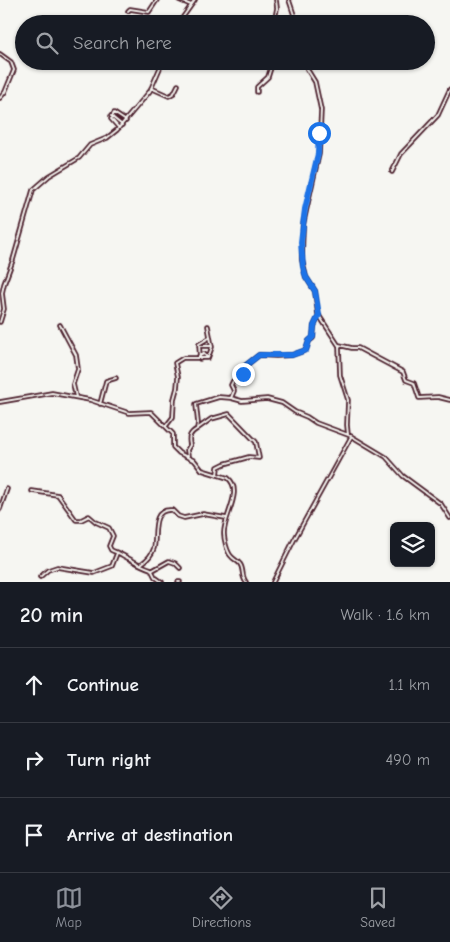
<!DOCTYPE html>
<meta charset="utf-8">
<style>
body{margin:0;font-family:"Comic Neue",sans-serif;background:#20242c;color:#f1f3f6}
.controls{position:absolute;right:15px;bottom:15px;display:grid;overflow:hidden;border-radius:8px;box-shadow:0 1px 4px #0004}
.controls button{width:45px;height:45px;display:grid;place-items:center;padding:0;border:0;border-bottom:1px solid #363941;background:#171b24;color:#f1f3f6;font:25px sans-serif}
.stop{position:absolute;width:15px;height:15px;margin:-11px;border:4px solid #1a73e8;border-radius:50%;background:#fff}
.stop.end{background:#1a73e8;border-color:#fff;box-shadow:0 1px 5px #0008}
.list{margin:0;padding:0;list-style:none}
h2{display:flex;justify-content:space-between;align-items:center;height:65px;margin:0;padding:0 20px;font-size:21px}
h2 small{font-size:16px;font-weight:400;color:#9ea1a6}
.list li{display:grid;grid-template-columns:32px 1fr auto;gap:15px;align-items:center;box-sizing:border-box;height:75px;padding:0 20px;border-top:1px solid #363941}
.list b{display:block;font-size:19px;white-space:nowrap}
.list em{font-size:16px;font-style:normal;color:#9ea1a6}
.icon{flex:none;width:28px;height:28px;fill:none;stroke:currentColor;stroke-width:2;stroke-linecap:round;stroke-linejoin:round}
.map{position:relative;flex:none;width:450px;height:582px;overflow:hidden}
.search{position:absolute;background:#171b24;box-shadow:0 1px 4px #0004;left:15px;right:15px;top:15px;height:55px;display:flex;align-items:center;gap:12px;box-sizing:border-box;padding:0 18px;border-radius:28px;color:#9ea1a6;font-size:19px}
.sheet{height:290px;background:#171b24}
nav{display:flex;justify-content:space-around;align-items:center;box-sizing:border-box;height:70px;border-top:1px solid #363941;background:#171b24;font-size:14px;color:#9ea1a6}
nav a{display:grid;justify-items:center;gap:2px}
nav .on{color:#8c9099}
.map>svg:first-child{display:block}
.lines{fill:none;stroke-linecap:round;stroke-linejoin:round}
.minor-casing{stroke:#4a1f2b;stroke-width:5.5}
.minor{stroke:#f6f6f2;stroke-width:2}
.route{stroke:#1a73e8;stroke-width:6}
</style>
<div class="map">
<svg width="450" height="582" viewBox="0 0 450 582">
<rect width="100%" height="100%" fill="#f6f6f2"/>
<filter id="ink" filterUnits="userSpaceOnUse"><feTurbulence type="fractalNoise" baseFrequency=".02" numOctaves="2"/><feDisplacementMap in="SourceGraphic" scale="10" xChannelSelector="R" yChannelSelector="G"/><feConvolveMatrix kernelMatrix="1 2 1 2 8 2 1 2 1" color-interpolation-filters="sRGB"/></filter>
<g filter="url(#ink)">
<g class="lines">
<defs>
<path id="minor" d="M 179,0 L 191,5
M 289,0 L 297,24
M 128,11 L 130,9 L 149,12 L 157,0
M 235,19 L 245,17 L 261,22 L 275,17
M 178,24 L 195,0
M 274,24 L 277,8 L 276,0
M 289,24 L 290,20 L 294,15
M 0,54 L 11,62 L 14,70 L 5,92 L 0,98
M 305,61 L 307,69 L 315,82 L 321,110 L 319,154 L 303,225 L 302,260 L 306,277 L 315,291 L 318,314 L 339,346 L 340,375 L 348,400 L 347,425 L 348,435
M 151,88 L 169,96 L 174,93 L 178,85
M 257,92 L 257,87 L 268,77 L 273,61
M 111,116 L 122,125
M 119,128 L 111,119 L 114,113 L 126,121
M 392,172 L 401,154 L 438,115 L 450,89
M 0,322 L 4,309 L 2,293 L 4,284 L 13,260 L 33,190 L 49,176 L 79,158 L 90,145 L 107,138 L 117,130 L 150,91 L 163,61
M 60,325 L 76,355 L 78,369 L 73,384 L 76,397
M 339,345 L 352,348 L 358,348 L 403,372 L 406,380 L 414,383 L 419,398 L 438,397 L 450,400
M 199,346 L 211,346
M 199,356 L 204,354 L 207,357
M 200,359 L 199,344 L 209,338
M 231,398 L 234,391 L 231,385 L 233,381 L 242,375 L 245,366 L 259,355 L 276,356 L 292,355 L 306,350 L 309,341 L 313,338 L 314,326 L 319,316
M 0,402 L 52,393 L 90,400 L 129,413 L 151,412 L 173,434 L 173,447 L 179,453 L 195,461 L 202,470 L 228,478 C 244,491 223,517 224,534 C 224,539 227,552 231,556 C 233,559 238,561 240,564 C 244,569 241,576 246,582
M 100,404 L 106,381 L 116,378
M 166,426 L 173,417 L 174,399 L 177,388 L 178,377 L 175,363 L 183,358 L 208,358 L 212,347 L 208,326
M 197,429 L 211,419 L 229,414 L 256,442 L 259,458 L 249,457 L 224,464 L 218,467 L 217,475
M 188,456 L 187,450 L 190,445 C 188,437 190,433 197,429 L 198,423 L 196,404 L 219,397 L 231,398 L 242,401 L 267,399 L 282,403 L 295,412 L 307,417 L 316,423 L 351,436 L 386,457 L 403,476 L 441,504 L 450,518
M 32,491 L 58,495 L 76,520 L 81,520 L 89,516 L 96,522 L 109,528 L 113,536 L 109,546 L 111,550 C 115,552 119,553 122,555 C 132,560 141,566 151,569 L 155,577 L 162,582
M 0,509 L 7,489
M 141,564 C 147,560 152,555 154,548 C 157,536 150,508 172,510 L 178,516 L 184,518 L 203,514 L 226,518
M 153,570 L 169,561 L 175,563 L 180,568
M 40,577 L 48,570 L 57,567 L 94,573 L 112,566 L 117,553
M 178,582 L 180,582
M 273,582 L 294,540 L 351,437"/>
</defs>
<!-- minor casing -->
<use href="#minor" class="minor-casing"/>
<!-- minor -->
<use href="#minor" class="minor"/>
</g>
</g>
<g class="lines" filter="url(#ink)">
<!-- route -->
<path class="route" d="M 243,374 L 245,366 L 259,355 L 292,355 L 306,350 L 309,341 L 313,337 L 314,326 L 319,315 L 315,291 L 306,277 L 303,267 L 301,242 L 305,209 L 318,154 L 319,133"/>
</g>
</svg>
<div class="controls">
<button><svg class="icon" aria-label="layers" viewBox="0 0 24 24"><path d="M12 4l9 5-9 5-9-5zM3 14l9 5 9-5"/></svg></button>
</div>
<div class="stop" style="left:319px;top:133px"></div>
<div class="stop end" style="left:243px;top:374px"></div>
<div class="search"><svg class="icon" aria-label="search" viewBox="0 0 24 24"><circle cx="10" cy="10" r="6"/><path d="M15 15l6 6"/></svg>Search here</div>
</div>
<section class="sheet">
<h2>20 min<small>Walk · 1.6 km</small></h2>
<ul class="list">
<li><svg class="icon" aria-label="ahead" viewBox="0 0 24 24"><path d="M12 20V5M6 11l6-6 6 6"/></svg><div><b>Continue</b></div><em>1.1 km</em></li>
<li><svg class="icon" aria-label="right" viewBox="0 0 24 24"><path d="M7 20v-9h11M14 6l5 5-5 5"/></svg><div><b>Turn right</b></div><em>490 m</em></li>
<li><svg class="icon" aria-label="arrive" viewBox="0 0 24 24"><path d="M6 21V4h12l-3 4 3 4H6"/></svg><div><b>Arrive at destination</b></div></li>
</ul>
</section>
<nav>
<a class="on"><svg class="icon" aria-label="map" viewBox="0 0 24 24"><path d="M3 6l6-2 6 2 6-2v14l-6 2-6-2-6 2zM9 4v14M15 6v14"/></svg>Map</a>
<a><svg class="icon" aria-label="directions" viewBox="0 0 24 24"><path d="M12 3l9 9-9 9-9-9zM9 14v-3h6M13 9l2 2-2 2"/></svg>Directions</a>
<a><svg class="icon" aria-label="saved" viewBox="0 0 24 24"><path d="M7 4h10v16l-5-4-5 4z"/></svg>Saved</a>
</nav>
